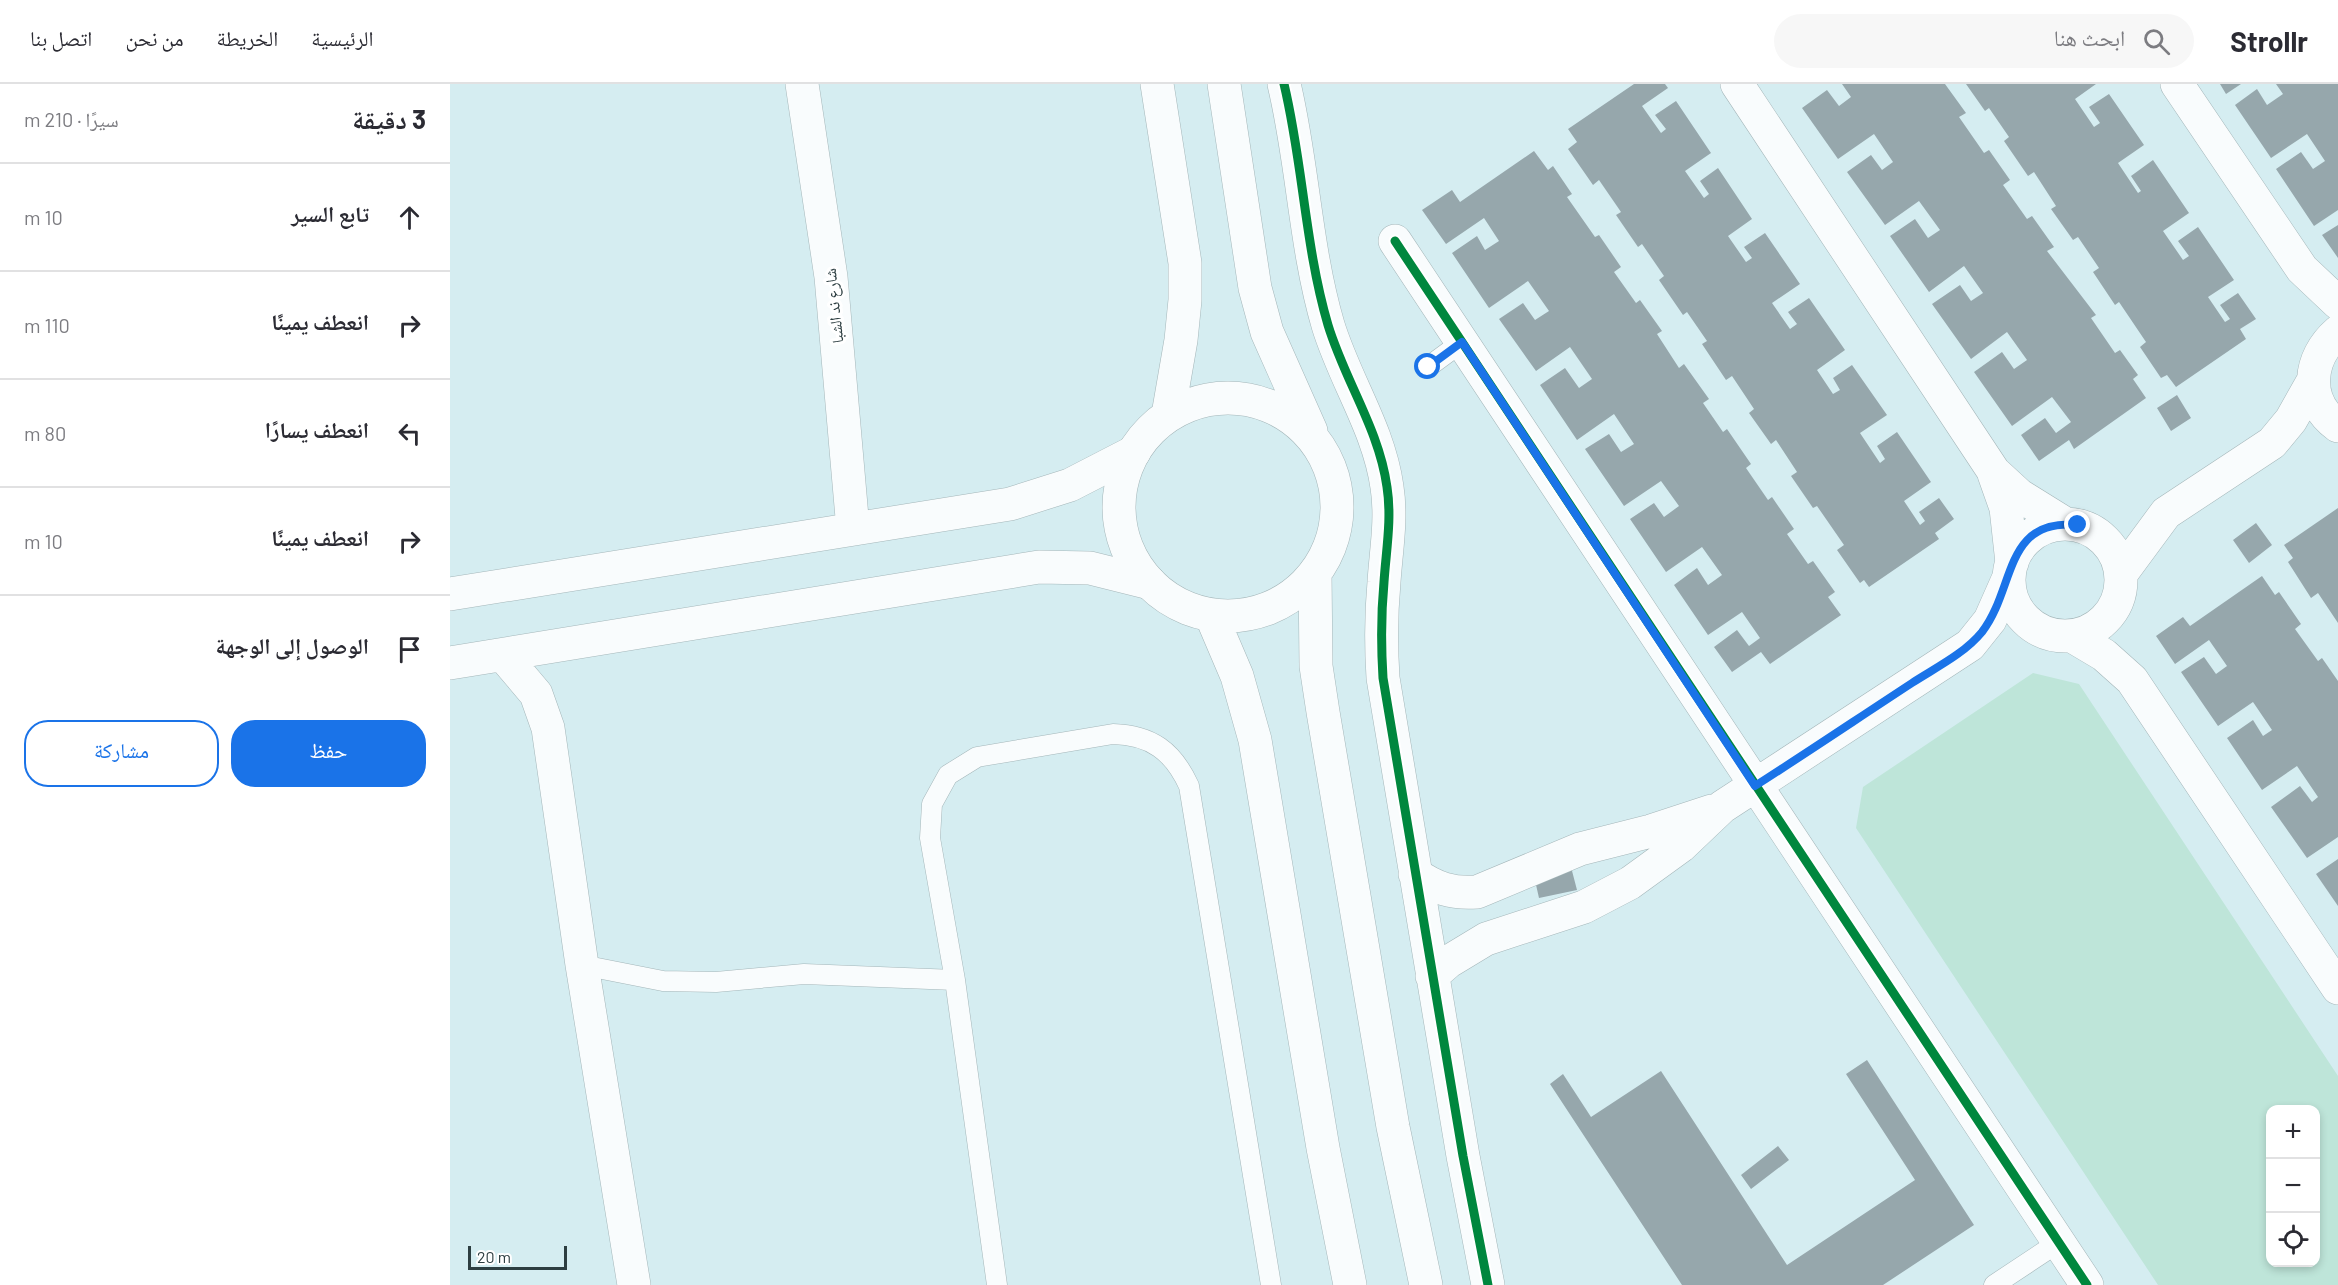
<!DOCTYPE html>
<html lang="ar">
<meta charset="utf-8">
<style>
body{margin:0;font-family:Barlow,"Noto Naskh Arabic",sans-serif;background:#f7f7f7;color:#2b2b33;direction:rtl}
.controls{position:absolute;right:18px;bottom:18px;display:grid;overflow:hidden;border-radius:12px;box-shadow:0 3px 9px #0003}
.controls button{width:54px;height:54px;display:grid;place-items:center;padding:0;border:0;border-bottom:2px solid #e1e1e2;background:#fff;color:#2b2b33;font:30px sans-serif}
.scale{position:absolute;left:18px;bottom:15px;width:99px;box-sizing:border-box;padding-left:6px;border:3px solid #2d3e41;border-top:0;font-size:16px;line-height:21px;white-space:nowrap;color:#2d3e41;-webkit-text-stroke:4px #fff;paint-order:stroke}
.stop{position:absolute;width:18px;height:18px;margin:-14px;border:4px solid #1a73e8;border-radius:50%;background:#fff}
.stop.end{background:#1a73e8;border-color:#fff;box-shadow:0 2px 6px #0008}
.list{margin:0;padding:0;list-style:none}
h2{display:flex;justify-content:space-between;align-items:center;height:78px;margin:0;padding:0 24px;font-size:26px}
h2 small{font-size:20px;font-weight:400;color:#7c7c81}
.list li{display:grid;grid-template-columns:39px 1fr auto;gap:18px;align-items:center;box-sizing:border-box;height:108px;padding:0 24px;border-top:2px solid #e1e1e2}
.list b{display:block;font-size:22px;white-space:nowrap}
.list em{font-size:20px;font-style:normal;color:#7c7c81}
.actions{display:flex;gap:12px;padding:18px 24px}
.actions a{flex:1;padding:14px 0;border:2px solid #1a73e8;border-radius:24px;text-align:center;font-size:21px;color:#1a73e8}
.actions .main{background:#1a73e8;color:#fff}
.icon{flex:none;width:33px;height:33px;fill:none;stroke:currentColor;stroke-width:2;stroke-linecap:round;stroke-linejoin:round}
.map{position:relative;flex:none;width:1888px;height:1201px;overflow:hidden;direction:ltr}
header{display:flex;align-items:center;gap:36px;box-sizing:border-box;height:84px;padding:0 30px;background:#fff;border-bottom:2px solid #e1e1e2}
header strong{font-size:28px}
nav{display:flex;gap:33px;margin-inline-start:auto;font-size:21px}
.search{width:420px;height:54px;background:#f7f7f7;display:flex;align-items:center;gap:15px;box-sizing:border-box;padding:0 21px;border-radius:33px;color:#7c7c81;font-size:22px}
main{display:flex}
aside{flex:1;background:#fff}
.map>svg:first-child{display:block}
.green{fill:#bee5d9;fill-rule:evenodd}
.building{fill:#96a7ac}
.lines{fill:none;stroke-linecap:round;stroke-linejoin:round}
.service-casing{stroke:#a4b6b9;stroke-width:21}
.minor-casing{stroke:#a4b6b9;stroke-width:34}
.secondary-casing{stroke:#a4b6b9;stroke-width:34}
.service{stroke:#f9fcfd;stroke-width:20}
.minor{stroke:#f9fcfd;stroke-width:33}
.secondary{stroke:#f9fcfd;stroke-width:33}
.cycleway-casing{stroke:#fff;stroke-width:13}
.cycleway{stroke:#00873e;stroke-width:9}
.route{stroke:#1a73e8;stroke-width:8}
.labels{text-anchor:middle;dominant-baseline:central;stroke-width:6;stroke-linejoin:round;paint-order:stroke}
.street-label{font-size:16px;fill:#2d3e41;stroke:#fff}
</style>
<header>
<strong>Strollr</strong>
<div class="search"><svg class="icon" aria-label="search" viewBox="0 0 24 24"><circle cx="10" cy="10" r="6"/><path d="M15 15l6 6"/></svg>ابحث هنا</div>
<nav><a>الرئيسية</a><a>الخريطة</a><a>من نحن</a><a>اتصل بنا</a></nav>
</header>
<main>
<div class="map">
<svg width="1888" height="1201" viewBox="0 0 1888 1201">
<rect width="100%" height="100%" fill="#d5edf1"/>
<!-- green -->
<path class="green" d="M 1583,589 L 1629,600 L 1888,992 L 1888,1201 L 1708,1201 L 1406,744 L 1413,703 ZM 1820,1026 L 1866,1026 L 1866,1178 L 1820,1178 Z"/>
<!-- building -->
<path class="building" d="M 1184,0 L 1215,0 L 1218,4 L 1192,22 L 1211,49 L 1216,45 L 1205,31 L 1226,17 L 1261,69 L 1235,87 L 1254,114 L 1259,110 L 1250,97 L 1268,84 L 1302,135 L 1278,152 L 1296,178 L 1302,174 L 1294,163 L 1315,149 L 1350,200 L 1322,219 L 1340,245 L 1347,240 L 1338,228 L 1359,214 L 1395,266 L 1367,286 L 1383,310 L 1390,306 L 1383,294 L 1402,281 L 1437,331 L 1410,349 L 1430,379 L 1435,375 L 1427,362 L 1447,348 L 1481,398 L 1454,417 L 1470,441 L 1475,437 L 1469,428 L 1489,414 L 1504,435 L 1485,449 L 1489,455 L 1419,503 L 1414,496 L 1410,499 L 1387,466 L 1394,461 L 1367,422 L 1363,424 L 1341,392 L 1347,388 L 1326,356 L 1321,360 L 1299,329 L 1304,325 L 1282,292 L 1276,296 L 1252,260 L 1257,257 L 1237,228 L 1233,231 L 1209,196 L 1214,192 L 1192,160 L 1188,163 L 1166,131 L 1171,128 L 1149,96 L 1143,101 L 1118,65 L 1127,58 L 1118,45 Z
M 1392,0 L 1495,0 L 1516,29 L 1509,33 L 1534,69 L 1539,66 L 1560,96 L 1553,101 L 1577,135 L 1582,132 L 1604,163 L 1597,167 L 1646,231 L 1641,234 L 1665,269 L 1670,266 L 1688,291 L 1683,295 L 1696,314 L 1624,365 L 1619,356 L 1589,377 L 1571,351 L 1595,334 L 1606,349 L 1621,338 L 1602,313 L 1562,342 L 1524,288 L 1552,268 L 1564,285 L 1577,276 L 1557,248 L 1521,275 L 1482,220 L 1510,201 L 1521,217 L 1533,209 L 1514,182 L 1479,208 L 1440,152 L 1465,135 L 1478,154 L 1490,146 L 1469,117 L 1435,141 L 1397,88 L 1421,71 L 1432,86 L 1443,78 L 1424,50 L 1388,75 L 1352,24 L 1377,6 L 1389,22 L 1401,13 Z
M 1516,0 L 1646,0 L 1625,15 L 1644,43 L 1650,39 L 1639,23 L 1659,10 L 1694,61 L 1668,79 L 1688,109 L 1691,107 L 1681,92 L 1703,76 L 1739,129 L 1713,147 L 1733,176 L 1739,172 L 1728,157 L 1748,143 L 1784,196 L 1758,213 L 1775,238 L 1780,235 L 1770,221 L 1788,209 L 1806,235 L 1790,245 L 1796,255 L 1726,303 L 1717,291 L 1711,294 L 1690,263 L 1696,258 L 1669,218 L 1665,221 L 1643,188 L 1649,184 L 1628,153 L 1623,156 L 1601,125 L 1606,122 L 1584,88 L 1578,92 L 1554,57 L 1559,53 L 1539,24 L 1535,27 Z
M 1770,0 L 1791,0 L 1776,10 Z
M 1826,0 L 1888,0 L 1888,126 L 1864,142 L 1826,85 L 1851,68 L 1863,85 L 1875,77 L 1857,50 L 1821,74 L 1785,21 L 1807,5 L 1817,21 L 1833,10 Z
M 1084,67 L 1098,86 L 1103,82 L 1122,110 L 1117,113 L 1145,153 L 1149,151 L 1171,183 L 1164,188 L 1186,219 L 1190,216 L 1212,247 L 1207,250 L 1229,284 L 1234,280 L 1259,315 L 1253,319 L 1273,348 L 1277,345 L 1301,380 L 1296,384 L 1318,416 L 1322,413 L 1344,445 L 1337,450 L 1358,480 L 1363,477 L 1385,508 L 1378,513 L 1391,531 L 1320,580 L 1311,568 L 1282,588 L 1264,563 L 1287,546 L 1299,562 L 1310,554 L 1292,528 L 1258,551 L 1224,501 L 1247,484 L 1258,501 L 1272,491 L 1252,463 L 1216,488 L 1180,435 L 1204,419 L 1214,433 L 1229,422 L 1211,397 L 1174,422 L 1135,365 L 1159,350 L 1171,368 L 1184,360 L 1164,330 L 1127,356 L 1090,301 L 1115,284 L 1129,304 L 1142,295 L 1120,263 L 1086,287 L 1049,235 L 1073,219 L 1085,236 L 1099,227 L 1078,197 L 1039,224 L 1002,169 L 1027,152 L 1035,166 L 1049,157 L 1034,134 L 996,160 L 972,126 L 1002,106 L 1010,118 Z
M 1888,141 L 1888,174 L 1872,151 Z
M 1727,311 L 1741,334 L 1721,347 L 1707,324 Z
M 1888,424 L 1888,539 L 1868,509 L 1861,514 L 1838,478 L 1843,474 L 1834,461 Z
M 1806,439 L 1822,461 L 1799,479 L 1783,456 Z
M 1812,492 L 1825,511 L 1829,508 L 1851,540 L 1845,545 L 1868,577 L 1872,574 L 1888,597 L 1888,753 L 1857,774 L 1821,723 L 1850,702 L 1862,718 L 1868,713 L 1847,682 L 1812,706 L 1777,654 L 1803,636 L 1813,652 L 1822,646 L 1803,618 L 1768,642 L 1731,588 L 1754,573 L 1766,590 L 1777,582 L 1759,556 L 1725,580 L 1706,552 L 1733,533 L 1740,542 Z
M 1888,775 L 1888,822 L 1866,790 Z
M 1121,783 L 1127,806 L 1089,814 L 1084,792 Z
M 1417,976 L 1524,1141 L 1433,1201 L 1232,1201 L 1100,1000 L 1113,990 L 1141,1033 L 1211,987 L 1337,1181 L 1465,1096 L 1396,990 Z
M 1328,1062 L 1339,1076 L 1301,1105 L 1291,1091 Z"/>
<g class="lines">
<defs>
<path id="service" d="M 978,283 L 1012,258
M 132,881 L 213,897 L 266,898 L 354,890 L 505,896
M 547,1201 L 505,896 L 480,754 L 482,720 L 498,691 L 527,673 L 663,650 C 701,651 723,667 739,702 L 821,1201
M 1544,1201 L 1609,1158"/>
<path id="minor" d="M 352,0 L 381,193 L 403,445
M 834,0 C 853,79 855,163 878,241 C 895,297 929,345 937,403 C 942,435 936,467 934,498 C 931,530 931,562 933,594 L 1013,1072 L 1038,1201
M 1287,0 L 1544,388 L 1569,411 L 1614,439
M 1727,0 L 1852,185 L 1888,219
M 945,157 L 1637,1201
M 1888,248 C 1858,274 1853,317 1888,342
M 1544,390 L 1556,424 L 1562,479
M1559 496a56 56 0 1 1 112 0a56 56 0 1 1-112 0Z
M 1671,490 L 1716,429 L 1822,359 L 1841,336 L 1863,297
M 0,510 L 560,420 L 620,401 L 684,368
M 1622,552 L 1654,571 L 1682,596 L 1888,904
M 53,571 L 86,610 L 98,644 L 132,881 L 184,1201
M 0,579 L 589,483 L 640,484 L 700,499
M 965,790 C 985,804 1002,810 1027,808 L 1130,765 L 1201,747 L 1262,727
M 982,892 L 998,878 L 1036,855 L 1134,823 L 1180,799 L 1231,762 L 1272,723 L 1520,561 L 1540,536 L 1559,493"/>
<path id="secondary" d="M 707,0 L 735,179 L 735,216 L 731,256 L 718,331
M 774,0 L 805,204 L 817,248 L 861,347
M669 423a109 109 0 1 1 218 0a109 109 0 1 1-218 0Z
M 865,489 L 866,582 L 873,628 L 943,1043 L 976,1201
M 761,531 L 787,592 L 805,656 L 873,1064 L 900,1201"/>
</defs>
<!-- service casing -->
<use href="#service" class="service-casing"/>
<!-- minor casing -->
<use href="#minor" class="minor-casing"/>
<!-- secondary casing -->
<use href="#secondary" class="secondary-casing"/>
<!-- service -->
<use href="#service" class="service"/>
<!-- minor -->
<use href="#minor" class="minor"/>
<!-- secondary -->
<use href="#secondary" class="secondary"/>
<defs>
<path id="cycleway" d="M 834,0 C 853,79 855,163 878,241 C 895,297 929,345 937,403 C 942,435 936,467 934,498 C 931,530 931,562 933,594 L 1013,1072 L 1038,1201
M 945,157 L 1637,1201"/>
</defs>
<!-- cycleway casing -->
<use href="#cycleway" class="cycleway-casing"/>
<!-- cycleway -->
<use href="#cycleway" class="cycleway"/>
</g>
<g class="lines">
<!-- route -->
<path class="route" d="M 978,283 L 1012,258 L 1305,702 C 1358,668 1410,633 1462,599 C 1485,584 1514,570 1532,548 C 1566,504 1553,434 1628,441"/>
</g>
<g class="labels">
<!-- street labels -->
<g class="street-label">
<text transform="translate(383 222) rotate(-96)">شارع ند الشبا</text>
</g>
</g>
</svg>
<div class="controls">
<button>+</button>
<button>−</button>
<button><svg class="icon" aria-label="locate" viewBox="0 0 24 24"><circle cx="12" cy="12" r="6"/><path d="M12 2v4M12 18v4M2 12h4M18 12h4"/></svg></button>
</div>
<div class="scale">20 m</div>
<div class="stop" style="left:978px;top:283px"></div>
<div class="stop end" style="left:1628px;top:441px"></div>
</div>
<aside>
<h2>3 دقيقة<small>سيرًا · 210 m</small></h2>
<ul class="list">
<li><svg class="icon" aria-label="ahead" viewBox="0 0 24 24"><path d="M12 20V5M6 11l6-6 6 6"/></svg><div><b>تابع السير</b></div><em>10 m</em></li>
<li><svg class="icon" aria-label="right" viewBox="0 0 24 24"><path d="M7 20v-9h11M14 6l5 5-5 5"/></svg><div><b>انعطف يمينًا</b></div><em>110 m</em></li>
<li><svg class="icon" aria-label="left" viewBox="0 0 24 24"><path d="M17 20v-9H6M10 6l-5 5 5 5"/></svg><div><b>انعطف يسارًا</b></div><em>80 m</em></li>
<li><svg class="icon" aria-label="right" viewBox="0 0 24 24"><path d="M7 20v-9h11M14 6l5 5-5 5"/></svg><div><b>انعطف يمينًا</b></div><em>10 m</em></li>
<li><svg class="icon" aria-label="arrive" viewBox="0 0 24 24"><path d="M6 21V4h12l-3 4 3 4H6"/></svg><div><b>الوصول إلى الوجهة</b></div></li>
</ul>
<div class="actions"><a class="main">حفظ</a><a>مشاركة</a></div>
</aside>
</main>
